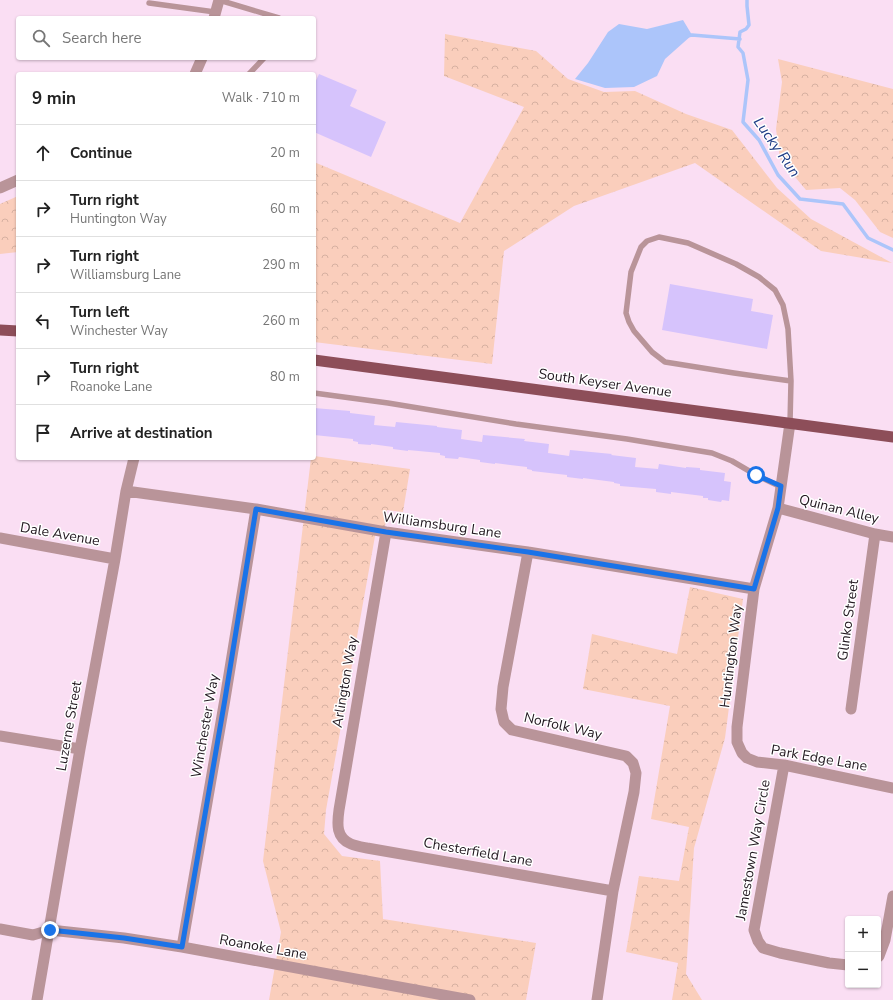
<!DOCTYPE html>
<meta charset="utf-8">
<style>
body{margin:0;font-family:"Nunito Sans",sans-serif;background:#f2f2f2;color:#222}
.controls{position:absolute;right:12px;bottom:12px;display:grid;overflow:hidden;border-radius:4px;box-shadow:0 1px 3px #0004}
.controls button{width:36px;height:36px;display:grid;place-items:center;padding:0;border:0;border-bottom:1px solid #e0e0e0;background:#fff;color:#222;font:20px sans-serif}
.stop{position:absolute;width:12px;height:12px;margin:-9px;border:3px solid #1a73e8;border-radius:50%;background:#fff}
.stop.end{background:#1a73e8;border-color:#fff;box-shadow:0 1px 4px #0008}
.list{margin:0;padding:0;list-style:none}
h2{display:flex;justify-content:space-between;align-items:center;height:52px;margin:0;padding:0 16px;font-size:17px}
h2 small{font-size:13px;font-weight:400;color:#767676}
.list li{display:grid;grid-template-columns:26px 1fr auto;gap:12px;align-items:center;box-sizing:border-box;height:56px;padding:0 16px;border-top:1px solid #e0e0e0}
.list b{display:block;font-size:15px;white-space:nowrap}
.list p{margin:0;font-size:13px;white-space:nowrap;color:#767676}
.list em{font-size:13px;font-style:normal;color:#767676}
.icon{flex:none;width:22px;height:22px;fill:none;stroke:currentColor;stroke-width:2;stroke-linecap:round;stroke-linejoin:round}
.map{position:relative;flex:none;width:893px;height:1000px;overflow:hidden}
.search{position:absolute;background:#fff;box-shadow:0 1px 3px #0004;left:16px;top:16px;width:300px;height:44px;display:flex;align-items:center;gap:10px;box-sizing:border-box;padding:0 14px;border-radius:4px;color:#767676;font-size:15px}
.panel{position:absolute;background:#fff;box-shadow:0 1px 3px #0004;left:16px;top:72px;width:300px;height:388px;border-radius:4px}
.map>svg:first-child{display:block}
.forest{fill:url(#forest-crowns)}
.water{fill:#acc5fa}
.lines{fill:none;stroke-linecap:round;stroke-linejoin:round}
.stream{stroke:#acc5fa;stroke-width:3.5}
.building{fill:#d6c3fc}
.service{stroke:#b99499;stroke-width:5.5}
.minor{stroke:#b99499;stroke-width:11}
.tertiary{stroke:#b99499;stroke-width:11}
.primary{stroke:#8d4e59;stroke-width:11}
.route{stroke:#1a73e8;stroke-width:5}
.labels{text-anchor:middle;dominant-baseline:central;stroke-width:3;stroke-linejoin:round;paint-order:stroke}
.street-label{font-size:14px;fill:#221820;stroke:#fff}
.water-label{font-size:15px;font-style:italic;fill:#1f3c86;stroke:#fff}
</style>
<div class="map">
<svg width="893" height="1000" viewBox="0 0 893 1000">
<defs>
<pattern id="forest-crowns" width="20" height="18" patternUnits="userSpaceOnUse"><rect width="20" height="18" fill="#facebc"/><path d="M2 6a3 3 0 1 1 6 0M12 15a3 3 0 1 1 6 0" fill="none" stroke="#d6b0a1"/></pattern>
</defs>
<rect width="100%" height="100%" fill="#fadef3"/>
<!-- forest -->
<path class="forest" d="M 445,34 L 536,51 L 568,79 L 604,92 L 635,91 L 686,114 L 732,130 L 777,188 L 811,219 L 892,263 L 821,251 L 695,163 L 574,206 L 504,251 L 492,364 L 314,342 L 314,162 L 460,223 L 524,107 L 444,76 Z
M 778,59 L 893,89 L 893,238 L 880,232 L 855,200 L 840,188 L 806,190 L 780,159 L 776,129 L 782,82 Z
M 18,196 L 18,252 L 0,254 L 0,204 Z
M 314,456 L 410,469 L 403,512 L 387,510 L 385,527 L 377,525 L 326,810 L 324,834 L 342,856 L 380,861 L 383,919 L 536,943 L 526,1000 L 269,1000 L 281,932 L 263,861 L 311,458 L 314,458 Z
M 690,587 L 743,599 L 725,738 L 694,848 L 686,974 L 702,1000 L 672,1000 L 678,963 L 626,952 L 639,876 L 679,881 L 689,827 L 651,819 L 670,706 L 583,689 L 592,634 L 677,654 Z"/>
<!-- water -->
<path class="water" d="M 683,20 L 692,35 L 665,59 L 657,76 L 634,87 L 605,88 L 575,79 L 588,63 L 608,32 L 619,24 L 647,29 Z"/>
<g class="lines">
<!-- stream -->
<path class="stream" d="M 747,0 L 747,6 L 749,25 L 746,29 L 740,32 L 738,47 L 743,53 L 748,80 L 743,122 L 759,140 L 778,175 L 800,199 L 843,204 L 868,238 L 893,250
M 687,36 L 692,35 L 740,39"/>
</g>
<!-- building -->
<path class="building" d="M 319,74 L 357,90 L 350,106 L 386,122 L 371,157 L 314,132 L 314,85 Z
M 670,284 L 753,299 L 751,311 L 773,315 L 767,349 L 662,330 Z
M 314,408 L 350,411 L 350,413 L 375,416 L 374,425 L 395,427 L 396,422 L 437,426 L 437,427 L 462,430 L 461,439 L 482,442 L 483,435 L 525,439 L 524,441 L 549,444 L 548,453 L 569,456 L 570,450 L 612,454 L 611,455 L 636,458 L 635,467 L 658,469 L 659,464 L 686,468 L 686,467 L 700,468 L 700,470 L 725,473 L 724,481 L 731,482 L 729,501 L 722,500 L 721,502 L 708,500 L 708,498 L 703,498 L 703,496 L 671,492 L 671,494 L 656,492 L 656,489 L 620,486 L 620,484 L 614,483 L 614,482 L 583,478 L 583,479 L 567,477 L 567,475 L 532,471 L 532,470 L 527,469 L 527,467 L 495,463 L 495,464 L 480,462 L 480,460 L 459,457 L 458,459 L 445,458 L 445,456 L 440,455 L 440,453 L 408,450 L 408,451 L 393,449 L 393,447 L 371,444 L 371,445 L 358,444 L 358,442 L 353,441 L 353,439 L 314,435 Z"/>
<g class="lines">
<!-- service -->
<path class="service" d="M 219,0 L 279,18
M 149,3 L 215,12
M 249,74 L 264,58
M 314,393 L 388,403 L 516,424 L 627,439 L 712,453 L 732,461 L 756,475 L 781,487
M 790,423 L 791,381 L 788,329 L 783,305 L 775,290 L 759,277 L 736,264 L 688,243 L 659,237 L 647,241 L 641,247 L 631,272 L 626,313 L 629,322 L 634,331 L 652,352 L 665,362 L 734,373 L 791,381"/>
<!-- minor -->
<path class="minor" d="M 790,423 L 778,508 L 754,589 L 737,727 L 737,742 L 742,753 L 747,758 L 757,762 L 784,765 L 893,788
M 126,491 L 256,509 L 386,532 L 528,552 L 754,589
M 778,508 L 875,534 L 893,537
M 386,532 L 339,810 C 337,824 336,838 351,844 C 356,846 362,847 367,848 L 613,891
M 0,538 L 115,559
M 528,552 L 503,687 L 501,709 L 504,722 L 512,730 L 626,756 L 633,763 L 636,773 L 634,792 L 613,891 L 597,1000
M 851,709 L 875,534
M 0,736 L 80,749
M 784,765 L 754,930 L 758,941 L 763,948 L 780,953 L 829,963 L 848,965
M 0,929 L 33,935 L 50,930 L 124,938 L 182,947 L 470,1000
M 182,947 L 225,699 L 256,509
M 878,957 L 879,956 L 885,940 L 893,896
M 37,1000 L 80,749 L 115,559 L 126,491 L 134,458"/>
<!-- tertiary -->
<path class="tertiary" d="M 214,18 L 219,0
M 195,74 L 202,58
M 0,188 L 18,180"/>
<!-- primary -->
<path class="primary" d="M 0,330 L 18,331
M 314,360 L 893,437"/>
</g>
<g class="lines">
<!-- route -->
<path class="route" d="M 50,930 L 124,938 L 182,947 L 225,699 L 256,509 L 386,532 L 528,552 L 754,589 L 778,508 L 781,486 L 756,475"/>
</g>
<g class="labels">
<!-- street labels -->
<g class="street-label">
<text transform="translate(605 383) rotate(8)">South Keyser Avenue</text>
<text transform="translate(839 509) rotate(14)">Quinan Alley</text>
<text transform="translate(442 525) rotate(8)">Williamsburg Lane</text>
<text transform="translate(60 534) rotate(10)">Dale Avenue</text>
<text transform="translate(848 620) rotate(-82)">Glinko Street</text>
<text transform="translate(731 656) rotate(-83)">Huntington Way</text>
<text transform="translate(345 682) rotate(-80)">Arlington Way</text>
<text transform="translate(69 726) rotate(-80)">Luzerne Street</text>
<text transform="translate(205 726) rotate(-80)">Winchester Way</text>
<text transform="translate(563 726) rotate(13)">Norfolk Way</text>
<text transform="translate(819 758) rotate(10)">Park Edge Lane</text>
<text transform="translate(753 850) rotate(-80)">Jamestown Way Circle</text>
<text transform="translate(478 852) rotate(10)">Chesterfield Lane</text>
<text transform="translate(263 947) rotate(10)">Roanoke Lane</text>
</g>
<!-- water labels -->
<g class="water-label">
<text transform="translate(777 147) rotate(55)">Lucky Run</text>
</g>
</g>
</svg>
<div class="controls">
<button>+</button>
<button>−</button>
</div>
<div class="stop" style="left:756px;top:475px"></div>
<div class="stop end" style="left:50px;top:930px"></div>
<div class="search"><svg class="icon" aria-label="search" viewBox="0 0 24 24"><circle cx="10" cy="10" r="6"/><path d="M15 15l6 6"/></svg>Search here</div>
<section class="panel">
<h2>9 min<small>Walk · 710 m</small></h2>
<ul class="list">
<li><svg class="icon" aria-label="ahead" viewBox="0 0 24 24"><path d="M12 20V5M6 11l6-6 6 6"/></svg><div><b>Continue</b></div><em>20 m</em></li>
<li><svg class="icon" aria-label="right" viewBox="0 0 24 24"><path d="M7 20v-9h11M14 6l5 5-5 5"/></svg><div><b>Turn right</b><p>Huntington Way</p></div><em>60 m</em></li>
<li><svg class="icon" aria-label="right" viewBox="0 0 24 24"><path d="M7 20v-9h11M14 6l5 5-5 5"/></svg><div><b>Turn right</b><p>Williamsburg Lane</p></div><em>290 m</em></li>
<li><svg class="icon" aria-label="left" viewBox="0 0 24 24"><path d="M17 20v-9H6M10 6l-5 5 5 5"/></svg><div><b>Turn left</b><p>Winchester Way</p></div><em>260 m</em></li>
<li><svg class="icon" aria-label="right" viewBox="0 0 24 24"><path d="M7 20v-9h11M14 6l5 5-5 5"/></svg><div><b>Turn right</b><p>Roanoke Lane</p></div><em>80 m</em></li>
<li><svg class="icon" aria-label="arrive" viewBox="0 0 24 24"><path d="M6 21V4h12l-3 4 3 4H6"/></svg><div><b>Arrive at destination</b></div></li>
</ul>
</section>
</div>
